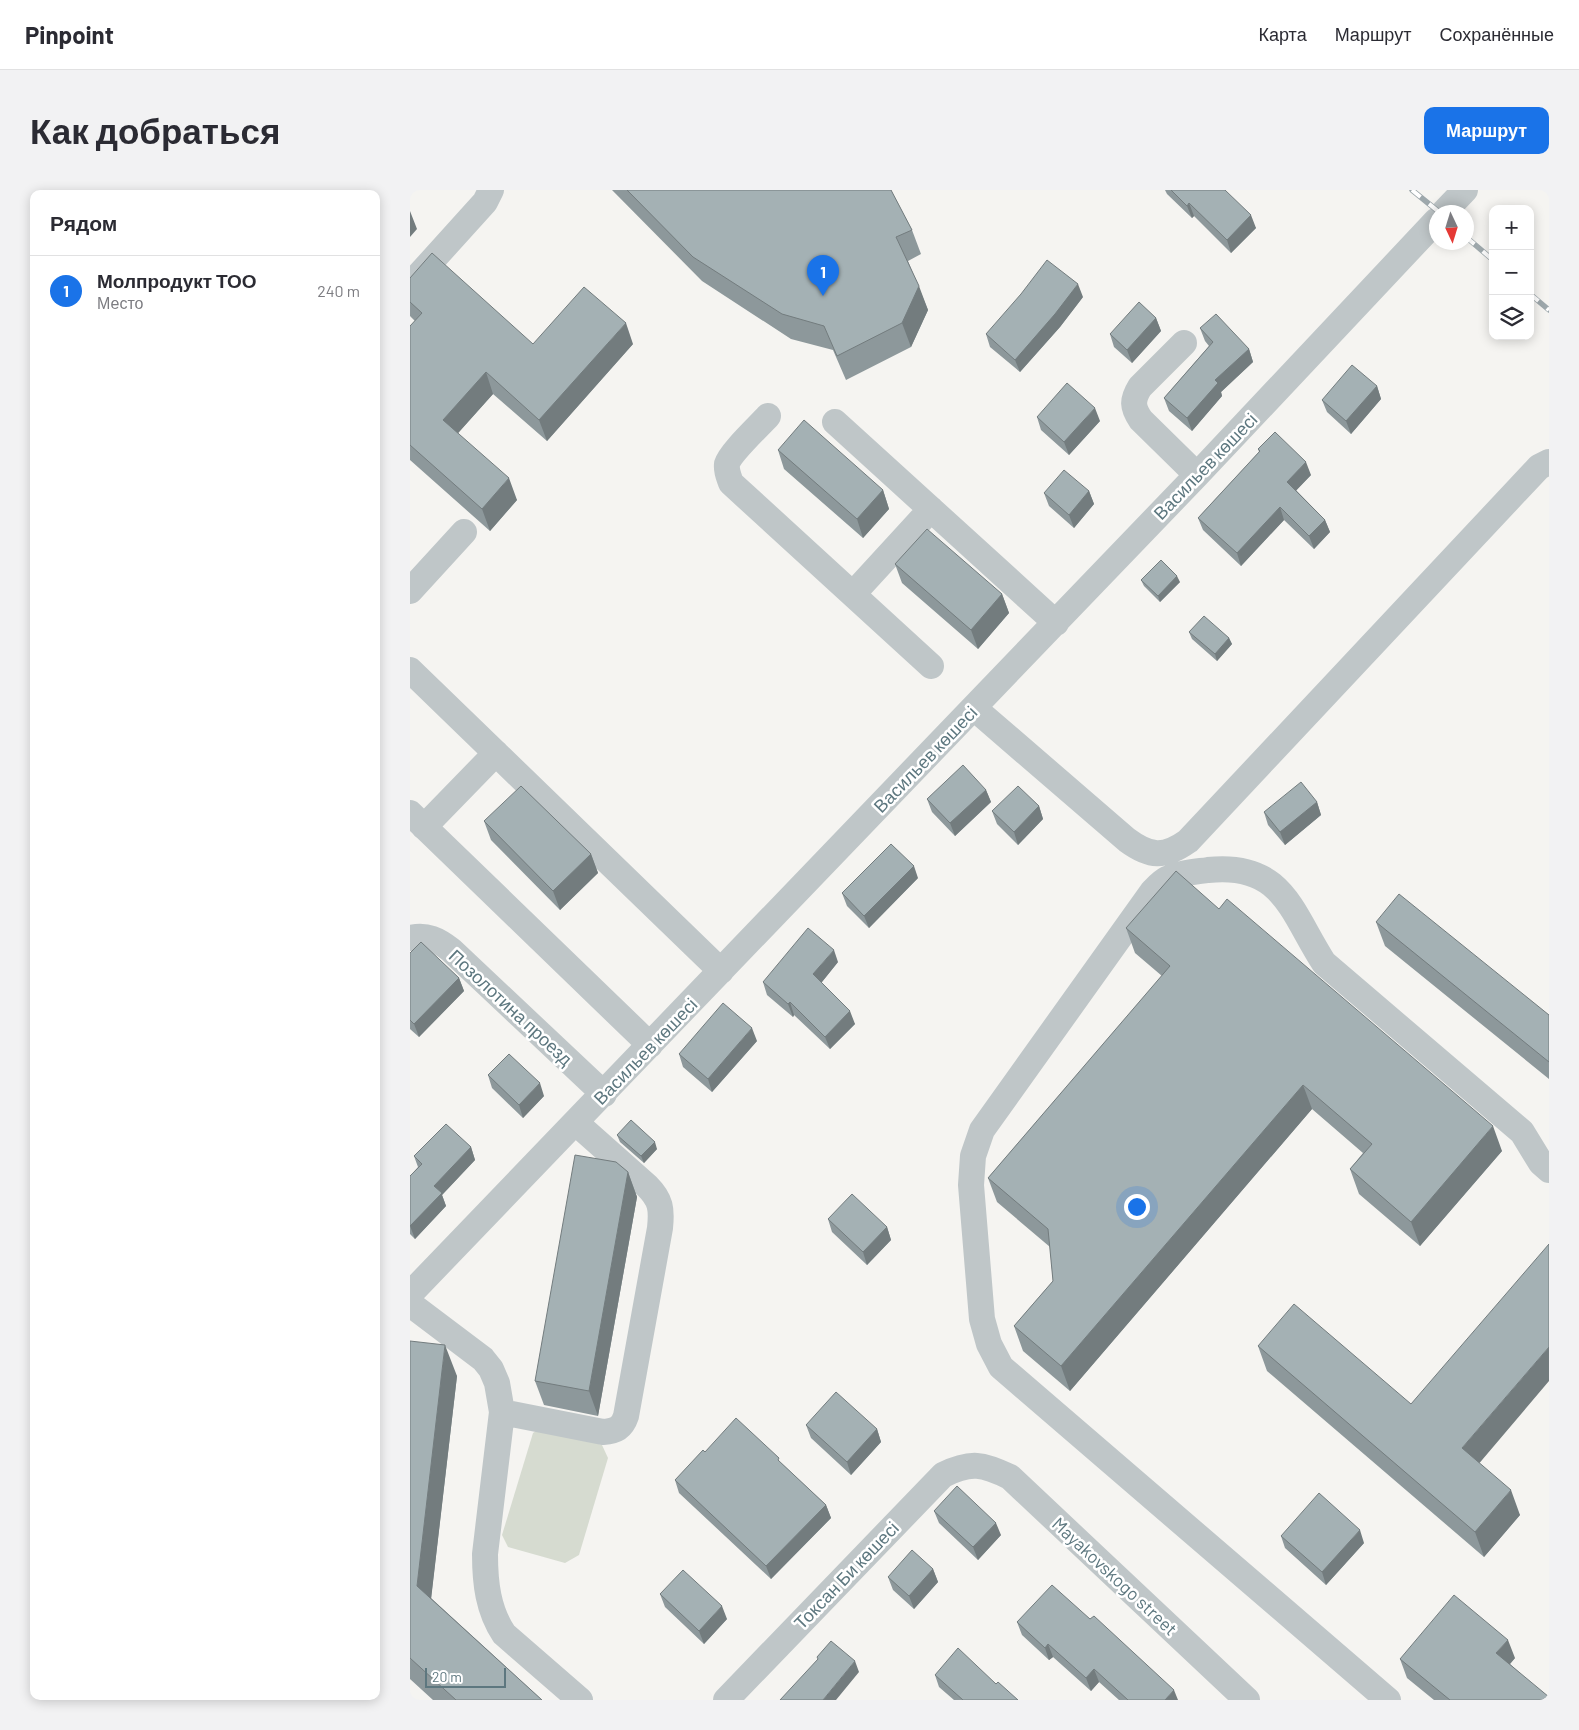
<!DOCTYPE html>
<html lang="ru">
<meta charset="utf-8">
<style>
body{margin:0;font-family:Barlow,sans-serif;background:#f2f2f3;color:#2b2b33}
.controls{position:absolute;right:15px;top:15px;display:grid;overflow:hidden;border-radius:10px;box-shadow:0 2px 12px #0003}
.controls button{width:45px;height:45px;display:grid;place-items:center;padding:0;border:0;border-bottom:1px solid #e1e1e2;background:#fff;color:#2b2b33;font:25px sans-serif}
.compass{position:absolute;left:1019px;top:15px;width:45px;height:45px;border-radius:50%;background:#fff;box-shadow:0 2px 12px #0003;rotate:176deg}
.scale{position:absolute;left:15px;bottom:12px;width:81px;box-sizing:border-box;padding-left:5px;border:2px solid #5d777f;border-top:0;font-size:14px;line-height:18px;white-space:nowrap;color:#5d777f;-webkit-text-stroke:4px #fff;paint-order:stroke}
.you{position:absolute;left:726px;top:1016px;width:18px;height:18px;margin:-12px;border:4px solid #fff;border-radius:50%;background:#1a73e8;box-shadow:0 0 0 8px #1a73e833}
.badge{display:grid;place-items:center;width:32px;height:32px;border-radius:50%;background:#1a73e8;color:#fff;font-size:16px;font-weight:700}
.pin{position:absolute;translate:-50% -41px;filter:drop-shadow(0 1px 2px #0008)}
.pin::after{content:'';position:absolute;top:26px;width:18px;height:15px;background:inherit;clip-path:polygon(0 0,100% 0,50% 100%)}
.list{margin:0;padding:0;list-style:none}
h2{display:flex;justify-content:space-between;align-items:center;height:65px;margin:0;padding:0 20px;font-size:21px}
h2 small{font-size:16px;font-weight:400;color:#7c7c81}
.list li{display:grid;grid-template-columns:32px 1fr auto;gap:15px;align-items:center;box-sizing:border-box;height:70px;padding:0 20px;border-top:1px solid #e1e1e2}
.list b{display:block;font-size:19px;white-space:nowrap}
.list p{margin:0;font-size:16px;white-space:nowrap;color:#7c7c81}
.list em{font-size:16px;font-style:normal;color:#7c7c81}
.icon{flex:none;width:28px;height:28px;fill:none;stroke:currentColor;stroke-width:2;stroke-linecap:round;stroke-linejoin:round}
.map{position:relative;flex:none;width:1139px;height:1510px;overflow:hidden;border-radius:10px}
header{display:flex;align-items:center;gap:30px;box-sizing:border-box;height:70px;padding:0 25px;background:#fff;border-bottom:1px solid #e1e1e2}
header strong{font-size:24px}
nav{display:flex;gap:28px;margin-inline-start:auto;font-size:18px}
.intro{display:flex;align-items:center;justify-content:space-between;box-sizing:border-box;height:120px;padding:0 30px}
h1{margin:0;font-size:35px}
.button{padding:12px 22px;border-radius:10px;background:#1a73e8;color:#fff;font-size:18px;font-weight:700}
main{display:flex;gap:30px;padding:0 30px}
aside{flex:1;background:#fff;border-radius:10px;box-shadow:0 2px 12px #0003}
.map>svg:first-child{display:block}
.green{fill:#d6dbd0}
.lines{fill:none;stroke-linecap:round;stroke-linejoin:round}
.minor{stroke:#bfc6c8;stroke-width:26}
.rail-casing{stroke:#9ea8ac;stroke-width:5.5}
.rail{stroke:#fff;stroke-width:4;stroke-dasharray:11;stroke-linecap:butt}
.wall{fill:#8d989b}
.shaded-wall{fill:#737c7e}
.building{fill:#a4b1b4;stroke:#737c7e}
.labels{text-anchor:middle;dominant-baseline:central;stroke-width:5;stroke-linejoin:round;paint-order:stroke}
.street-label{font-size:18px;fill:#5d777f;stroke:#fff}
</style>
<header>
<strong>Pinpoint</strong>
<nav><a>Карта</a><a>Маршрут</a><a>Сохранённые</a></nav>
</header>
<div class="intro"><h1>Как добраться</h1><a class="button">Маршрут</a></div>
<main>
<aside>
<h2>Рядом<small></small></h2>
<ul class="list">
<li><span class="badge">1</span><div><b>Молпродукт ТОО</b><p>Место</p></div><em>240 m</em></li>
</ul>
</aside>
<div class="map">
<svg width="1139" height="1510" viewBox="0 0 1139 1510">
<rect width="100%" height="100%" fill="#f5f4f1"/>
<!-- green -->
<path class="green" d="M 134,1236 L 192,1255 L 198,1268 L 169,1365 L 155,1373 L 98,1357 L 92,1345 L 123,1243 Z"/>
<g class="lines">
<!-- minor -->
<path class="minor" d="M 1034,22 L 1055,0
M 0,95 L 75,12 L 81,0
M 774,153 L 730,197 C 722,210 722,217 731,230 L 787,285
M 358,226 C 349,236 320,263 317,274 C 316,281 319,287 321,293 L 521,476
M 425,232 L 646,433
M 0,401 L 54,342
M 443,404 L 521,319
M 0,480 L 311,781
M 564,518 L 717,650 C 740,667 754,668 778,651 L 1129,277 L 1139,272
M 0,623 L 240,855
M 14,637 L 86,563
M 0,748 C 17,744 28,750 41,760 L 194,904
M 0,1104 L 787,285 L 1026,31
M 0,1114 L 73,1169 L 81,1179 L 87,1193 L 92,1222 L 75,1364 C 75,1393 78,1420 94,1444 L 170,1510
M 92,1222 L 193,1242 C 206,1241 212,1238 216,1226 L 250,1038 C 252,1019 251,1010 237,996 L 166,933
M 316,1510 L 533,1285 C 561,1271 573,1274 600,1287 L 837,1510
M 978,1510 L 591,1177 L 579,1154 L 572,1129 L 561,995 L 563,966 L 572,940 L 742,702 C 746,698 751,692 757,689 C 769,683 784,682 798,680 C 873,672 881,722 914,773 L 1112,942 L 1131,973 L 1139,980"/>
<defs>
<path id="rail" d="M 1002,0 L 1029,22
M 1056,47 L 1083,70
M 1120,104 L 1139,120"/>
</defs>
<!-- rail casing -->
<use href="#rail" class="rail-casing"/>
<!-- rail -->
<use href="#rail" class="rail"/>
</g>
<!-- wall -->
<path class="wall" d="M 202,0 L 481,0 L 502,40 L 511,64 L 498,71 L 518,120 L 501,157 L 436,190 L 423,160 L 381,149 L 292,91 Z
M 755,0 L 815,0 L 846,38 L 821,63 L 784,26 L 782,28 L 757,4 Z
M 0,88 L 123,154 L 223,154 L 137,251 L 83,204 L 48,243 L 107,310 L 80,341 L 0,270 L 0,136 L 5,131 L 0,126 Z
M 673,107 L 650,137 L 610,182 L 580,157 L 576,144 Z
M 746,128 L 751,141 L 722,173 L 704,157 L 700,144 Z
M 790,138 L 839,159 L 843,172 L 811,202 L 812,206 L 782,241 L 759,221 L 754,208 L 799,156 L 795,151 Z
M 967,196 L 971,209 L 941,244 L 917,222 L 912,210 Z
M 627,227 L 690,231 L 659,265 L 631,240 Z
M 848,259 L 901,285 L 886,300 L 915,330 L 920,342 L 904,359 L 874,330 L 831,376 L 793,340 L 788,328 L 849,262 Z
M 368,260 L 473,300 L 479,319 L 453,348 L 374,279 Z
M 679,301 L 684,314 L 664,338 L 639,316 L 634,303 Z
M 485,374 L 592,404 L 599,423 L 568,459 L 492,393 Z
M 731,390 L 770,392 L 750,412 L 734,396 Z
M 779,442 L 819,448 L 822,454 L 807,471 L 782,449 Z
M 576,600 L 581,612 L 545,646 L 522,622 L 517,609 Z
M 907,612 L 911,625 L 875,655 L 858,635 L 854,622 Z
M 629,616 L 633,629 L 608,655 L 587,634 L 582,621 Z
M 74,631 L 181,664 L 188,683 L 150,720 L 81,650 Z
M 508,688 L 459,738 L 437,716 L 432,703 Z
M 809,719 L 1092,961 L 1010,1056 L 949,1004 L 940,979 L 953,963 L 902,919 L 660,1201 L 613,1161 L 604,1136 L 643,1091 L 640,1057 L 587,1012 L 578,988 L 752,786 L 725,763 L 716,738 Z
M 966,732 L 1139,825 L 1139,889 L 975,756 Z
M 0,763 L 49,788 L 54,801 L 9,847 L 0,839 Z
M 428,772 L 411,793 L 445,834 L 420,859 L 384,825 L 383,827 L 357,805 L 353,792 Z
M 347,851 L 302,902 L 273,877 L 269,864 Z
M 78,885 L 134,906 L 113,928 L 82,898 Z
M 207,945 L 247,959 L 234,973 L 210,952 Z
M 61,957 L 65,970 L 32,1005 L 36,1016 L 5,1049 L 0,1044 L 0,986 L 8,977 L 4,966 Z
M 218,982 L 227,1007 L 188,1226 L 134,1215 L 125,1191 Z
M 418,1029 L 477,1037 L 481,1050 L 457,1075 L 422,1042 Z
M 0,1151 L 47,1186 L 21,1408 L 132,1510 L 23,1510 L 0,1489 Z
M 848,1156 L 1069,1273 L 1110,1325 L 1074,1367 L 857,1181 Z
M 396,1235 L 467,1239 L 471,1252 L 441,1285 L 401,1248 Z
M 295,1262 L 371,1273 L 416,1315 L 421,1328 L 361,1389 L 269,1303 L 265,1290 Z
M 524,1321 L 591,1345 L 568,1370 L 529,1333 Z
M 871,1346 L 954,1353 L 916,1395 L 875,1358 Z
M 523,1379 L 528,1392 L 504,1419 L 483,1400 L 478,1387 Z
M 250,1404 L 317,1429 L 294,1454 L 255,1417 Z
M 607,1432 L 768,1510 L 709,1510 L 689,1492 L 681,1501 L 643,1467 L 639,1470 L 612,1445 Z
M 1105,1468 L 1100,1474 L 1139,1510 L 1024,1510 L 997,1488 L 990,1469 Z
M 525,1485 L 586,1494 L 608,1510 L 544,1510 L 529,1497 Z"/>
<!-- shaded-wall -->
<path class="shaded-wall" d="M 779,13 L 784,26 L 782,28 L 777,16 Z
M 0,21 L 7,39 L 0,47 Z
M 841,25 L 846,38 L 821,63 L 817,50 Z
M 668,94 L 673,107 L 650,137 L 610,182 L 605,170 Z
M 509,96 L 518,120 L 501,157 L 492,133 Z
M 746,128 L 751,141 L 722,173 L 717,160 Z
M 216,133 L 223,154 L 137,251 L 129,230 Z
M 839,159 L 843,172 L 811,202 L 812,206 L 782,241 L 777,228 L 805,190 Z
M 76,182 L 83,204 L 41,251 L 33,230 Z
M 967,196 L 971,209 L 941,244 L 936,231 Z
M 685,218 L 690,231 L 659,265 L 654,252 Z
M 896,272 L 901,285 L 882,305 L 877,292 Z
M 99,288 L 107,310 L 80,341 L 72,319 Z
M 473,300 L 479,319 L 453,348 L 447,329 Z
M 679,301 L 684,314 L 664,338 L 659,325 Z
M 870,317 L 874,330 L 831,376 L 827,363 Z
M 915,330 L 920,342 L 904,359 L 899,346 Z
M 767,386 L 770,392 L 750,412 L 748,406 Z
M 592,404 L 599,423 L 568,459 L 561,440 Z
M 819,448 L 822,454 L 807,471 L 805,464 Z
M 576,600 L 581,612 L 545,646 L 540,633 Z
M 907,612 L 911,625 L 875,655 L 870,642 Z
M 629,616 L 633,629 L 608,655 L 604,642 Z
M 181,664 L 188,683 L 150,720 L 143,701 Z
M 504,676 L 508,688 L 459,738 L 454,726 Z
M 424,760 L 428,772 L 408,797 L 403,784 Z
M 49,788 L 54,801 L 9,847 L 4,834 Z
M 380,812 L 384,825 L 383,827 L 378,814 Z
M 440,821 L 445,834 L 420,859 L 415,847 Z
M 342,838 L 347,851 L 302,902 L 298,889 Z
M 130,893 L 134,906 L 113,928 L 109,915 Z
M 893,895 L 902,919 L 660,1201 L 651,1176 Z
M 1083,936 L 1092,961 L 1010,1056 L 1001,1032 Z
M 245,952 L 247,959 L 234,973 L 231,966 Z
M 61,957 L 65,970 L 32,1005 L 36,1016 L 5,1049 L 0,1036 L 24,996 Z
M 218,982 L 227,1007 L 188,1226 L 179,1201 Z
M 477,1037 L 481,1050 L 457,1075 L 453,1062 Z
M 35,1155 L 47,1186 L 19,1427 L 7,1396 Z
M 1139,1157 L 1139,1191 L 1061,1283 L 1052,1258 Z
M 467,1239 L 471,1252 L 441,1285 L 437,1272 Z
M 1101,1300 L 1110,1325 L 1074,1367 L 1065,1342 Z
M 416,1315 L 421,1328 L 361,1389 L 356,1376 Z
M 586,1333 L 591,1345 L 568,1370 L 563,1357 Z
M 950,1340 L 954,1353 L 916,1395 L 912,1382 Z
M 523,1379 L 528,1392 L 504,1419 L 499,1406 Z
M 312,1416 L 317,1429 L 294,1454 L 289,1441 Z
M 1098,1450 L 1105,1468 L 1093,1482 L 1086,1463 Z
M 638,1454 L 643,1467 L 639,1470 L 635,1458 Z
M 445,1471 L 449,1482 L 426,1510 L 413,1510 Z
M 684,1479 L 689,1492 L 681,1501 L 676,1488 Z
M 764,1500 L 768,1510 L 755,1510 Z"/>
<!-- building -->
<path class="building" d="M 217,0 L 481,0 L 502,40 L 486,47 L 509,96 L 492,133 L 427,166 L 414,136 L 372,124 L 283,67 Z
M 761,0 L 815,0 L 841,25 L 817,50 L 779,13 L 777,16 Z
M 22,63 L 123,154 L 174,97 L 216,133 L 129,230 L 76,182 L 33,230 L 99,288 L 72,319 L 0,255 L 0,136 L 12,123 L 0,112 L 0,88 Z
M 637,70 L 668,94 L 645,124 L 605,170 L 576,144 L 611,104 Z
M 729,112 L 746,128 L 717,160 L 700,144 Z
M 806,124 L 839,159 L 805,190 L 808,193 L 777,228 L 754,208 L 803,152 L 790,138 Z
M 942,175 L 967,196 L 936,231 L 912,210 Z
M 657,193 L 685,218 L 654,252 L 627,227 Z
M 394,230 L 473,300 L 447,329 L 368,260 Z
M 865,242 L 896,272 L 877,292 L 915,330 L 899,346 L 870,317 L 827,363 L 788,328 L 850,261 L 848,259 Z
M 654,280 L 679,301 L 659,325 L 634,303 Z
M 517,339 L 592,404 L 561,440 L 485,374 Z
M 751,370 L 767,386 L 748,406 L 731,390 Z
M 794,426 L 819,448 L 805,464 L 779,442 Z
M 553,575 L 576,600 L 540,633 L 517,609 Z
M 891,592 L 907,612 L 870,642 L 854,622 Z
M 111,596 L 181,664 L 143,701 L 74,631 Z
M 608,596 L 629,616 L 604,642 L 582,621 Z
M 481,654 L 504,676 L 454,726 L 432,703 Z
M 766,681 L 809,719 L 817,709 L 1083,936 L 1001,1032 L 940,979 L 962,954 L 893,895 L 651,1176 L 604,1136 L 643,1091 L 638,1039 L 578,988 L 760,776 L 716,738 Z
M 989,704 L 1139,825 L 1139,872 L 966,732 Z
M 398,738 L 424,760 L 403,784 L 440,821 L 415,847 L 380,812 L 378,814 L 353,792 Z
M 11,752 L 49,788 L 4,834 L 0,830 L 0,763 Z
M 313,813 L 342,838 L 298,889 L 269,864 Z
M 99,864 L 130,893 L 109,915 L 78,885 Z
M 221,930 L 245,952 L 231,966 L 207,945 Z
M 36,934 L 61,957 L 24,996 L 32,1003 L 0,1036 L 0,986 L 12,974 L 4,966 Z
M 165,965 L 206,972 L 218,982 L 179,1201 L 125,1191 Z
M 442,1004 L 477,1037 L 453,1062 L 418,1029 Z
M 1139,1054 L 1139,1157 L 1052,1258 L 1101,1300 L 1065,1342 L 848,1156 L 884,1114 L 1001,1214 Z
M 0,1151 L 35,1155 L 7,1396 L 132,1510 L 46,1510 L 0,1468 Z
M 426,1202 L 467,1239 L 437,1272 L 396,1235 Z
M 326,1228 L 369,1268 L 368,1270 L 416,1315 L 356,1376 L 265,1290 L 293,1260 L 295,1262 Z
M 547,1296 L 586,1333 L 563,1357 L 524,1321 Z
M 909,1303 L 950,1340 L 912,1382 L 871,1346 Z
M 502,1360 L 523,1379 L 499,1406 L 478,1387 Z
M 273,1380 L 312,1416 L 289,1441 L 250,1404 Z
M 642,1395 L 680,1429 L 684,1426 L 764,1500 L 755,1510 L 718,1510 L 684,1479 L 676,1488 L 638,1454 L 635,1458 L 607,1432 Z
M 1044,1405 L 1098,1450 L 1086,1463 L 1139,1507 L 1139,1510 L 1040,1510 L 990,1469 Z
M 421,1451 L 445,1471 L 413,1510 L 370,1510 L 408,1469 L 407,1467 Z
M 548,1458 L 586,1494 L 588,1492 L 608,1510 L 553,1510 L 525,1485 Z"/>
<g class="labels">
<!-- street labels -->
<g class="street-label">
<text transform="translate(795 276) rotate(-46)">Васильев көшесі</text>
<text transform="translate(515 569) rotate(-46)">Васильев көшесі</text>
<text transform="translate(101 817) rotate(43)">Позолотина проезд</text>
<text transform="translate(235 861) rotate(-46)">Васильев көшесі</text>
<text transform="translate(436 1385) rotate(-46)">Токсан Би көшесі</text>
<text transform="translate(705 1386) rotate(43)">Mayakovskogo street</text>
</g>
</g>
</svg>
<div class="controls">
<button>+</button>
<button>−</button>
<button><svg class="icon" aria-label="layers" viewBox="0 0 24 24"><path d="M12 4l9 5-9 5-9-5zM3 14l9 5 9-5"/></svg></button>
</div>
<svg class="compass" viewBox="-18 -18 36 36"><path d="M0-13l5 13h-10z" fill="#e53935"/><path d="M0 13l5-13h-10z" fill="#7c7c81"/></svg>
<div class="scale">20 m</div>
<div class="you"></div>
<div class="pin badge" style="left:413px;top:106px">1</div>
</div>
</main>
